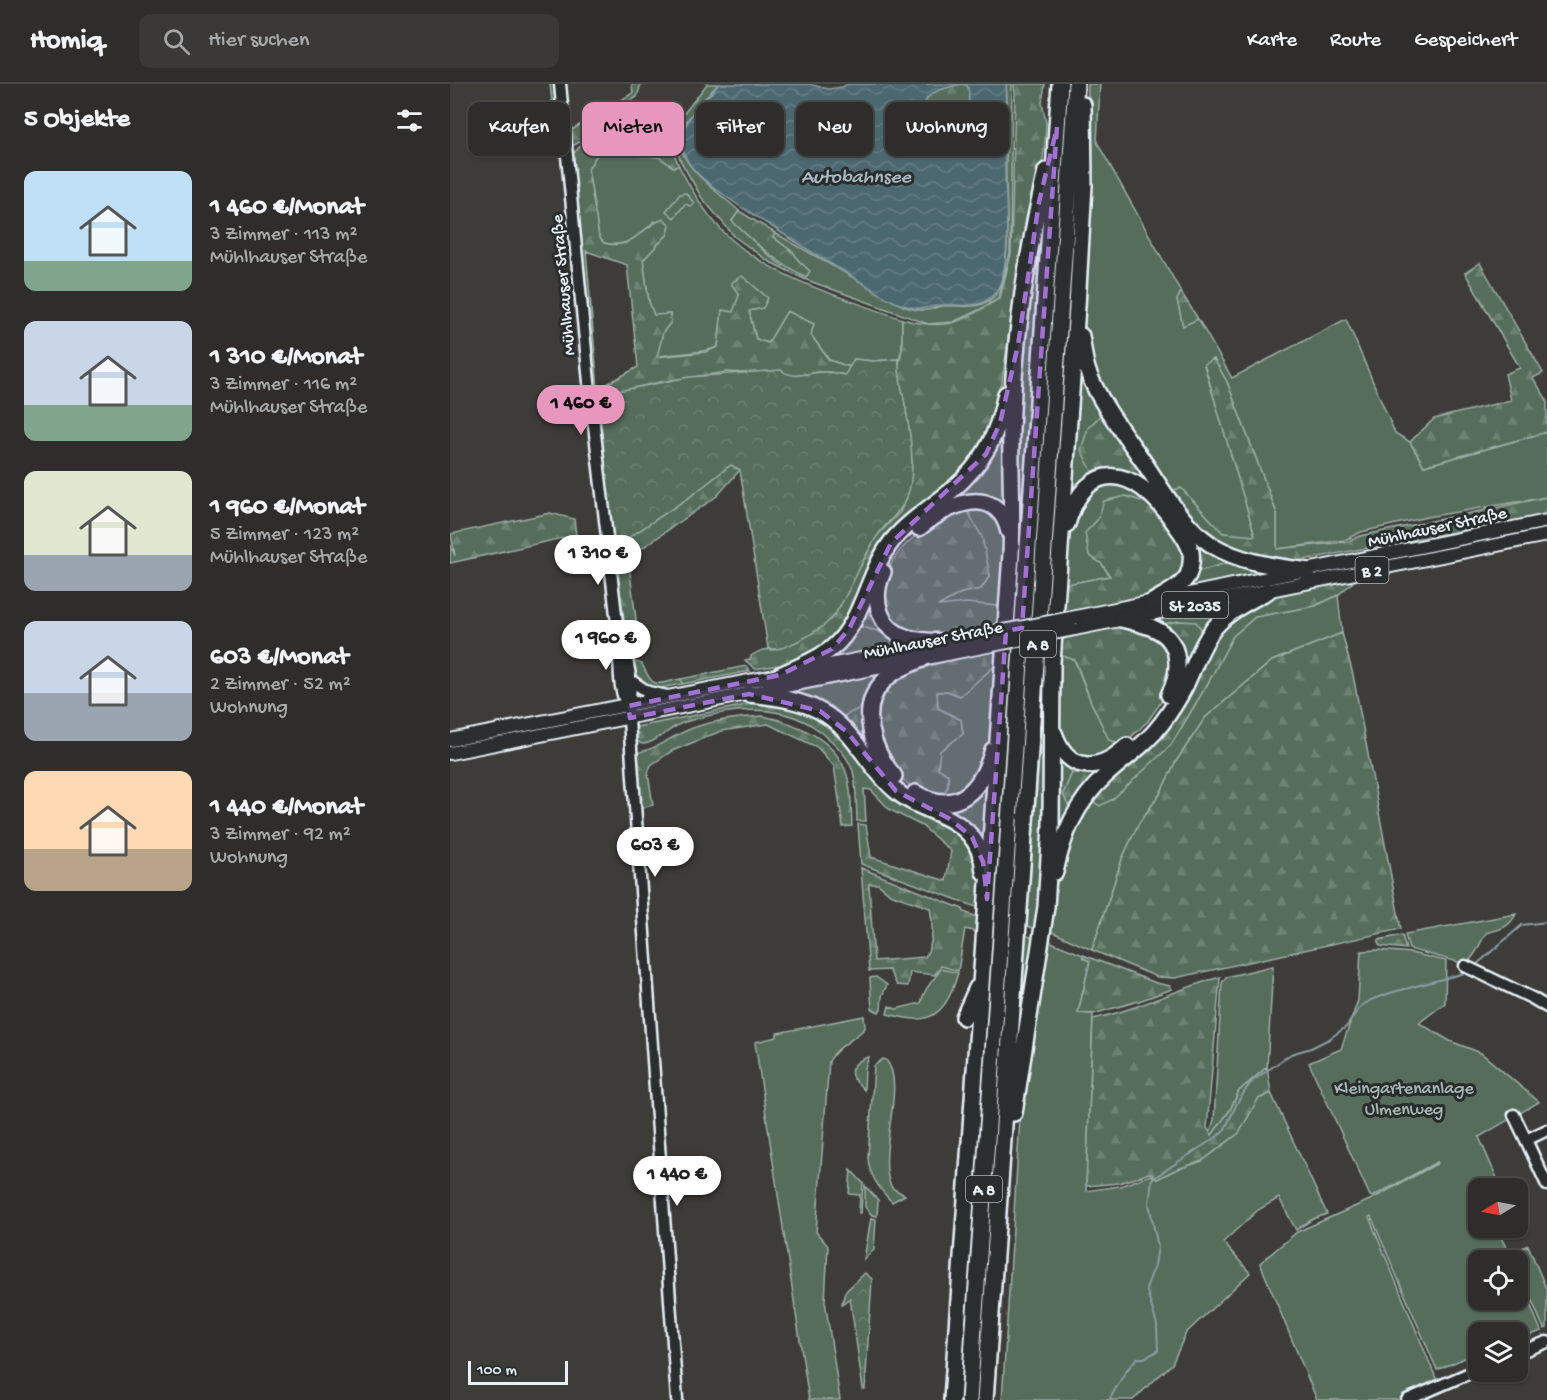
<!DOCTYPE html>
<html lang="de">
<head>
<meta charset="utf-8">
<style>
  :root { --surface:#2e2d2b; --page:#3a3937; --text:#f1f3f6; --muted:#a7a8a9; --line:#494947; --accent:#e797bd }
  body { margin:0; font-family:"Gochi Hand",sans-serif; background:var(--page); color:var(--text); height:100vh; display:flex; flex-direction:column; font-size:22px; white-space:nowrap }
  * { box-sizing:border-box; margin:0 }
  p { font-size:20px; color:var(--muted) }
  .icon { flex:none; width:33px; height:33px; fill:none; stroke:currentColor; stroke-width:2; stroke-linecap:round; stroke-linejoin:round }
  .map { position:relative; flex:1; overflow:hidden }
  .details { display:flex; flex-direction:column; background:var(--surface); width:450px }
  .details>* { flex:none }
  .top-card { position:absolute; left:18px; top:18px; width:570px; height:54px; display:flex; gap:12px }
  .needle { width:39px; rotate:260deg }
  .fabs { position:absolute; left:1018px; top:1094px; display:grid; gap:12px }
  .fabs a { display:grid; place-items:center; width:60px; height:60px; border-radius:12px; background:var(--surface); box-shadow:0 2px 4px #0004,0 0 0 2px var(--line); font-size:30px }
  .scale { position:absolute; left:18px; bottom:15px; width:100px; box-sizing:border-box; padding-left:6px; border:3px solid #e8f1f8; border-top:0; font-size:16px; line-height:21px; white-space:nowrap; color:#e8f1f8; -webkit-text-stroke:4px #2a2d2e; paint-order:stroke }
  .price { position:absolute; translate:-50% -51px; padding:0 14px; border-radius:21px; background:#fff; color:#222; font-size:20px; line-height:39px; filter:drop-shadow(0 2px 3px #0008) }
  .price::after { content:''; position:absolute; left:50%; top:36px; width:18px; height:14px; margin-left:-9px; background:inherit; clip-path:polygon(0 0,100% 0,50% 100%) }
  .price.current { background:var(--accent); color:#111 }
  ul { padding:0; list-style:none }
  li { display:flex; align-items:center; gap:18px; height:150px; padding:0 24px }
  li span { display:grid; place-items:center; flex:none; width:168px; height:120px; border-radius:12px; color:#555 }
  li>.icon { margin-inline-start:auto }
  span .icon { width:72px; height:72px; fill:#fffc; stroke-width:1 }
  li b { font-size:26px }
  h2 { display:flex; justify-content:space-between; align-items:center; height:72px; padding:0 24px; font-size:26px }
  .chip { padding:0 21px; border-radius:12px; background:var(--surface); box-shadow:0 2px 4px #0004,0 0 0 2px var(--line); font-size:21px; line-height:54px }
  .chip.current { background:var(--accent); color:#111 }
  header { display:flex; align-items:center; gap:36px; box-sizing:border-box; height:84px; padding:0 30px; background:var(--surface); border-bottom:2px solid var(--line) }
  header strong { font-size:28px }
  nav { display:flex; gap:33px; margin-inline-start:auto; font-size:21px }
  .search { width:420px; height:54px; background:var(--page); display:flex; align-items:center; gap:15px; box-sizing:border-box; padding:0 21px; border-radius:12px; color:var(--muted); font-size:22px }
  main { display:flex; flex:1; min-height:0 }
  .map>svg:first-child { display:block }
</style>
</head>
<body>
<header>
<strong>Homiq</strong>
<div class="search"><svg class="icon" aria-label="search" viewBox="0 0 24 24"><circle cx="10" cy="10" r="6"/><path d="M15 15l6 6"/></svg>Hier suchen</div>
<nav><a>Karte</a><a>Route</a><a>Gespeichert</a></nav>
</header>
<main>
<section class="details">
<h2>5 Objekte<svg class="icon" aria-label="filters" viewBox="0 0 24 24"><path d="M4 7h16M4 17h16"/><circle cx="9" cy="7" r="2"/><circle cx="15" cy="17" r="2"/></svg></h2>
<ul>
<li><span style="background:linear-gradient(#bfe0f5 75%,#7fa58c 0)"><svg class="icon" aria-label="home" viewBox="0 0 24 24"><path d="M3 11l9-7 9 7M6 9v11h12V9"/></svg></span><div><b>1 460 €/Monat</b><p>3 Zimmer · 113 m²</p><p>Mühlhauser Straße</p></div></li>
<li><span style="background:linear-gradient(#c9d6e8 70%,#7fa58c 0)"><svg class="icon" aria-label="home" viewBox="0 0 24 24"><path d="M3 11l9-7 9 7M6 9v11h12V9"/></svg></span><div><b>1 310 €/Monat</b><p>3 Zimmer · 116 m²</p><p>Mühlhauser Straße</p></div></li>
<li><span style="background:linear-gradient(#dfe7d0 70%,#9aa5b1 0)"><svg class="icon" aria-label="home" viewBox="0 0 24 24"><path d="M3 11l9-7 9 7M6 9v11h12V9"/></svg></span><div><b>1 960 €/Monat</b><p>5 Zimmer · 123 m²</p><p>Mühlhauser Straße</p></div></li>
<li><span style="background:linear-gradient(#c9d6e8 60%,#9aa5b1 0)"><svg class="icon" aria-label="home" viewBox="0 0 24 24"><path d="M3 11l9-7 9 7M6 9v11h12V9"/></svg></span><div><b>603 €/Monat</b><p>2 Zimmer · 52 m²</p><p>Wohnung</p></div></li>
<li><span style="background:linear-gradient(#ffd9b3 65%,#b9a48a 0)"><svg class="icon" aria-label="home" viewBox="0 0 24 24"><path d="M3 11l9-7 9 7M6 9v11h12V9"/></svg></span><div><b>1 440 €/Monat</b><p>3 Zimmer · 92 m²</p><p>Wohnung</p></div></li>
</ul>
</section>
<div class="map">
<svg width="1097" height="1316" viewBox="0 0 1097 1316">
  <defs>
    <pattern id="forest-firs" width="22" height="20" patternUnits="userSpaceOnUse" patternTransform="scale(1.5)"><rect width="22" height="20" fill="#546d5a"/><path d="M5 1l3.5 6h-7zM16 11l3.5 6h-7z" fill="#6d8272"/></pattern>
    <pattern id="park-crowns" width="20" height="18" patternUnits="userSpaceOnUse" patternTransform="scale(1.5)"><rect width="20" height="18" fill="#546d5a"/><path d="M2 6a3 3 0 1 1 6 0M12 15a3 3 0 1 1 6 0" fill="none" stroke="#6d8272"/></pattern>
    <pattern id="water-waves" width="16" height="10" patternUnits="userSpaceOnUse" patternTransform="scale(1.5)"><rect width="16" height="10" fill="#4c6770"/><path d="M0 5q4-4 8 0t8 0" fill="none" stroke="#667d85"/></pattern>
  </defs>
  <rect width="100%" height="100%" fill="#3e3c39"/>
  <filter id="ink" filterUnits="userSpaceOnUse"><feTurbulence type="fractalNoise" baseFrequency=".0167" numOctaves="2"/><feDisplacementMap in="SourceGraphic" scale="12" xChannelSelector="R" yChannelSelector="G"/><feConvolveMatrix kernelMatrix="1 2 1 2 8 2 1 2 1" color-interpolation-filters="sRGB"/></filter>
  <g filter="url(#ink)">
    <!-- green -->
    <path fill="#546d5a" stroke="#9eafa9" stroke-width="1.5" d="M257 0H268C258 12 239 30 233 44 218 78 269 107 289 127L282 137 317 170 333 182 348 176 344 169 323 153 325 149 453 222C460 224 468 227 476 226 482 226 487 222 493 222 511 221 532 227 545 211 564 189 555 112 556 83 557 55 559 28 556 0H562L560 170 549 213 531 225 503 238 478 240 354 195 318 177 285 153 252 114 231 78 227 66 228 37Z
      M638 0H650L647 58 731 208 727 216 733 241 748 235 782 294 896 235 945 349 960 358 974 382 1097 348V413L977 433 911 448 895 456 827 465V430L777 298 764 275 754 281 806 453 773 449 731 404 720 407 671 338 645 289 637 259 634 231 640 144 637 98Z
      M164 58 184 71 209 73 223 83 229 82C243 109 259 136 282 156 329 197 395 214 452 235V265L449 275 423 277 404 275 400 283 379 276 361 251 325 249 318 259 306 255 299 227 290 211 283 228 272 227 268 263C248 271 227 268 206 273L213 248 221 238 220 230 204 232 199 218 193 176 218 150 205 137C190 151 176 165 154 159L149 154 138 85C144 73 150 60 164 58Z
      M593 122 564 539 571 263Z
      M626 258 654 328 645 393 620 420Z
      M555 334 557 424C541 407 528 408 506 413L524 395Z
      M670 397 711 427 654 417 639 471 652 480 660 492 612 501 616 467 623 434 645 400Z
      M514 421 536 423 554 444 556 462 550 542 542 543 486 522 511 509 531 505 540 491Z
      M787 476 829 487 728 506 742 489Z
      M888 511 892 549 822 577 755 634 725 679 710 710 689 739 672 775 642 866 598 846 608 792 634 719 721 661 758 599 783 552 805 533 865 522Z
      M793 513 755 550 729 537 709 541 698 536Z
      M405 541 435 549 458 559 370 578Z
      M597 557 600 707 589 846 577 842Z
      M610 571 624 575 641 618 659 655 674 660C662 668 649 674 634 673 598 669 610 595 610 571Z
      M186 578 192 580C204 606 204 600 231 595L232 600 204 605 187 596 181 579Z
      M548 579 541 656 536 675 519 705 491 714 498 702V691L488 684 489 667 513 650 511 636 488 624 487 608 497 607 510 612Z
      M446 584 431 684 330 608Z
      M607 667 622 689 613 710 619 723 605 766Z
      M539 690 537 769 519 738 501 727C523 718 527 709 539 690Z
      M1066 830C1059 844 1051 845 1036 849 1029 860 1027 871 1016 880L959 865 955 850Z
      M541 835 546 838 516 1259 518 1174Z
      M572 849 586 856 566 956Z
      M596 856 633 871V874L640 877 628 929 643 930 636 1107 670 1102 701 1091 707 1095 725 1086 752 1077 789 1049 808 1015 821 1009 877 1130 863 1135 846 1146 829 1114 808 1126 773 1158 800 1189 736 1249 722 1280 683 1316H552L570 1035Z
      M928 866 961 869 996 877 995 919 969 939 1000 957 1031 969 1089 1018 1029 1053 1049 1099 1038 1104H1029V1143H1046L1062 1176H1029V1215H1068V1190L1091 1247 1068 1256V1248H1029V1268L987 1286 921 1132 919 1133 988 1299 952 1316H867L810 1179 847 1148 922 1115 988 1079 987 1078 922 1113 920 1112 859 979 891 965 908 916 911 867Z
      M823 882 817 983 789 1007 780 1026 762 1052 760 1048 764 1036 772 899 776 893Z
      M491 885 508 889C502 910 492 936 466 935 457 935 447 932 437 930L439 922 446 925 471 919C474 904 483 897 491 885Z
      M426 893 437 901 432 912 431 925 429 928 422 925 420 896V894Z
      M414 932 415 944C403 957 388 961 379 977L366 1148 378 1162 375 1217 390 1316H359L305 958 327 953V949Z
      M419 973 415 984 414 1006C411 1002 406 998 403 994 397 983 410 975 419 973Z
      M433 975 436 976C458 1000 424 1073 442 1104L455 1111 442 1118C430 1106 419 1091 418 1074L424 982Z
      M401 1086 413 1099 411 1129H409L410 1111 399 1110Z
      M415 1102 428 1116 427 1132 422 1131 415 1123Z
      M421 1134 426 1135 424 1166 414 1175Z
      M1078 1161 1097 1207V1244L1094 1245 1068 1184V1176H1064L1061 1169Z"/>
    <!-- forest -->
    <path fill="url(#forest-firs)" stroke="#9eafa9" stroke-width="1.5" fill-rule="evenodd" d="M100 0H107L115 68 108 70Z
      M182 0H191L187 13C177 19 166 24 157 31 145 40 135 60 120 62L118 48 183 9Z
      M510 0 517 1 520 8 511 68 506 70C491 64 468 33 476 16 481 6 500 3 510 0Z
      M564 0H595L592 19 596 39 595 59 587 116 564 216 548 325 539 350 515 385 462 432 396 542 379 561 347 578 305 585 295 576 301 575V572C309 567 315 564 324 566L392 517 426 453 450 428 457 413 462 378 458 339 448 285 452 265V235C499 248 510 238 550 214L561 170 565 10Z
      M180 21C212 25 218 57 229 82L223 83 209 73 184 71 165 58 159 59 151 64 138 85 149 153 154 159C184 167 190 142 214 135L220 141 218 150 193 176 199 218 204 231 220 230 221 238 213 248 207 273 256 268 268 263 272 226 283 228 289 211 281 199 292 192 318 214 313 224 299 227 306 255 318 259 337 227 364 240 361 251 379 276 400 283 396 291 379 288H366L350 292 277 288 210 298 143 313 120 73 158 33ZM136 167 177 181 188 283 148 305Z
      M236 109 244 119 240 122 235 120 224 134 216 127 230 110Z
      M1030 179 1093 289 1083 294 1097 316V348L974 382 960 358 984 335 1061 316 1055 290 1070 284 1015 189Z
      M731 208 748 235 733 242 727 216Z
      M764 275 777 298 827 430V465L896 458 910 452 1097 413V431L842 478 789 468 774 461 749 445 720 407 731 404 773 449 805 452 754 280Z
      M654 328 717 419 701 404 645 393 631 366 638 344Z
      M281 380 290 386 267 412 178 474 191 573H180L163 464 241 412Z
      M676 412 697 419 715 434 736 466 737 485 710 510 613 529 612 501 660 492 652 480 639 471 635 449 648 435 654 417Z
      M514 421 532 453 540 491 531 505 511 509 488 522 517 519 547 522 548 536 542 543 495 551 455 548 434 529C434 520 433 510 434 501 440 461 482 439 514 421Z
      M100 429 124 435 126 451 0 479V460L5 472 1 450Z
      M733 442 787 476 742 489Z
      M893 497 903 498 888 511 865 522 805 533 783 552 758 599 721 661 663 715 650 722 638 715 696 662 770 542 818 511Z
      M420 507 435 549 405 541Z
      M729 537 746 538 755 550 731 596 709 541Z
      M676 543 690 544 716 558 723 573 720 605 698 637 674 660 659 656 641 618 625 576 610 571V556L654 545Z
      M892 549 903 591 951 845 725 894 707 893 642 866 672 775 689 739 710 710 725 679 755 634 822 577Z
      M549 566 548 579 510 612 497 607 487 608 488 624 511 636 513 650 490 667 488 684 498 691V702L491 714 467 707 458 700 449 692 434 672 425 630 434 601 462 587 515 572Z
      M296 582 300 587 232 600 231 595Z
      M315 617 330 618 375 634 412 671 525 763 532 788 529 824 411 780 408 740 416 741 421 773 496 797 501 767 472 742 440 726 421 706 414 705 416 737H407C406 721 407 702 403 687 398 673 389 663 378 654 339 617 283 623 235 638 221 642 207 659 194 660 189 660 187 657 184 652L187 643Z
      M414 622 412 643 418 665 390 634Z
      M313 632C346 639 386 655 397 691 402 707 401 725 402 742L393 743 384 682 367 663 318 640 271 647 222 667 201 681 198 690 203 721 188 725 186 669C207 665 219 654 238 646 258 637 291 633 313 632Z
      M622 689H646L631 705 619 723 613 710Z
      M411 784 513 825 514 828 530 834 528 848 515 845 508 887 491 882 485 891 460 888 458 902 447 901 439 886 419 887ZM419 800H428L440 810 480 824C483 840 484 860 475 873L424 877Z
      M952 851 956 865 930 862 928 859 929 856Z
      M633 871 706 899 720 902 722 905 689 917 643 930 628 929 640 877 633 874Z
      M770 893 757 1044 762 1051 780 1026 789 1007 817 983 821 1009 808 1015 789 1049 752 1077 725 1086 707 1095 700 1089 669 1099 636 1102 643 935C687 926 727 905 770 893Z"/>
    <!-- park -->
    <path fill="url(#park-crowns)" stroke="#9eafa9" stroke-width="1.5" d="M289 127 325 149 323 153 344 169 348 176 360 187 356 193C326 178 306 160 282 137Z
      M404 275 423 277 449 275C448 289 451 302 454 315 459 342 464 370 461 397 457 427 441 431 426 454 410 478 399 512 382 534 372 545 357 553 344 559 335 563 327 567 318 564L290 386 281 381 241 412 163 464 148 311 239 293 331 286C344 297 360 287 375 288 382 288 389 290 395 291Z
      M415 1189 422 1195 415 1305H413L400 1214 392 1220 395 1208Z"/>
    <!-- water -->
    <path fill="url(#water-waves)" stroke="#8a9ea6" stroke-width="1.5" d="M269 0H359L378 5 392 3 398 0H510C500 3 481 6 476 16 468 33 491 64 506 70L511 68C514 51 523 15 517 1L514 0H556C558 29 554 57 555 86 555 115 564 191 543 211 528 227 511 219 492 221 476 223 474 227 456 222 437 217 418 202 401 192 372 175 344 157 316 139 302 130 287 121 274 111 260 101 239 86 234 69 225 40 252 20 269 0Z"/>
    <g fill="none" stroke-linecap="round" stroke-linejoin="round">
      <!-- stream -->
      <path stroke="#8a9ea6" stroke-width="2" d="M1026 881 1072 841 1097 838
        M659 1316 676 1287 687 1274H694L708 1267 707 1241 696 1204 705 1181 708 1163 699 1120 702 1095 768 1052 775 1045 787 1019 801 998 841 970 861 964 879 955 896 943 910 923 921 916 940 909 1015 889"/>
      <!-- minor casing -->
      <g stroke="#e8f1f8" stroke-width="15">
        <path id="minor" d="M110 0 139 298 168 548
          M167 541C174 566 186 596 178 622L227 1316
          M169 567C170 585 168 607 178 622
          M180 596 198 608 217 612
          M1015 882 1082 914 1097 923
          M1064 1031 1076 1056
          M1097 1046 1076 1056 1097 1101
          M1068 1269 1097 1258
          M957 1316 1029 1285"/>
      </g>
      <!-- major casing -->
      <g stroke="#e8f1f8" stroke-width="16">
        <path id="major" d="M626 533 1097 437
          M624 545 1097 451
          M0 656 537 550
          M0 669 537 562"/>
      </g>
      <!-- highway casing -->
      <g stroke="#e8f1f8" stroke-width="20">
        <path id="highway" d="M631 252C633 263 634 277 638 288 651 321 673 348 693 377 713 406 731 441 762 461 792 479 824 482 858 487
          M617 440C637 372 685 384 720 433 727 443 738 455 741 468 742 476 741 484 738 491 731 504 713 511 701 519
          M469 444C496 421 547 397 559 448
          M433 488C421 514 428 545 458 554 471 558 484 557 496 558
          M672 535C683 538 695 540 705 545 732 557 731 589 719 611
          M330 591C348 583 367 576 382 564 413 539 417 489 442 457 459 437 481 423 501 407 535 378 547 352 556 310
          M299 610C323 613 348 615 370 627 404 645 417 682 445 706 467 726 499 728 519 750 529 761 533 774 534 788
          M604 649C618 689 648 689 677 662
          M444 692C423 668 408 625 432 599 442 587 458 581 472 575
          M465 709C508 733 531 706 543 666
          M605 788C613 750 626 719 655 692 674 674 696 661 712 639 720 628 728 616 734 604 744 584 751 560 765 543 779 527 799 517 818 507
          M514 933 527 904
          M564 1029 596 823 601 742 602 578 627 222 634 101 633 21
          M502 1316 561 470C563 428 560 387 561 346 564 259 576 171 596 87
          M519 1316 610 0
          M535 1316 626 0"/>
      </g>
      <!-- minor -->
      <use href="#minor" stroke="#2a2d2e" stroke-width="10"/>
      <!-- major -->
      <use href="#major" stroke="#2a2d2e" stroke-width="12"/>
      <!-- highway -->
      <use href="#highway" stroke="#2a2d2e" stroke-width="15"/>
      <!-- major-bridge casing -->
      <g stroke="#e8f1f8" stroke-width="16" stroke-linecap="butt">
        <path id="major-bridge" d="M537 550 626 533
          M537 562 624 545"/>
      </g>
      <!-- major-bridge -->
      <use href="#major-bridge" stroke="#2a2d2e" stroke-width="12"/>
    </g>
  </g>
  <!-- marked area -->
  <path fill="#a171d3" fill-opacity="0.2" stroke="#a171d3" stroke-width="4.5" stroke-dasharray="12 8" stroke-linejoin="round" d="M607 43 572 544 556 547 537 815 533 778 522 753 500 735 446 707 396 647 370 627 299 610 180 634 178 622 330 591 382 565 399 545 441 459 536 370 550 339 568 261 589 118Z"/>
  <g text-anchor="middle" stroke-width="6" stroke-linejoin="round" paint-order="stroke">
    <!-- shield labels -->
    <g fill="#2a2d2e" stroke="#afb6bb" stroke-width="1.5">
      <rect x="905.5" y="473" width="33" height="26" rx="4.5"/>
      <rect x="712" y="508" width="66" height="26" rx="4.5"/>
      <rect x="570" y="547" width="36" height="26" rx="4.5"/>
      <rect x="516" y="1092" width="36" height="26" rx="4.5"/>
    </g>
    <g font-size="16" font-weight="bold" fill="#e8f1f8">
      <text x="922" y="492">B 2</text>
      <text x="745" y="527">St 2035</text>
      <text x="588" y="566">A 8</text>
      <text x="534" y="1111">A 8</text>
    </g>
    <!-- street labels -->
    <g font-size="18" fill="#e8f1f8" stroke="#2a2d2e">
      <text transform="translate(112 201) rotate(-95)" y="6">Mühlhauser Straße</text>
      <text transform="translate(987 442) rotate(-12)" y="6">Mühlhauser Straße</text>
      <text transform="translate(483 555) rotate(-11)" y="6">Mühlhauser Straße</text>
    </g>
    <!-- park labels -->
    <g font-size="18" fill="#a5b6b1" stroke="#2a2d2e">
      <text x="954" y="1009">Kleingartenanlage<tspan x="954" dy="21">Ulmenweg</tspan></text>
    </g>
    <!-- water labels -->
    <g font-size="20" font-style="italic" fill="#aabac2" stroke="#2a2d2e">
      <text x="406" y="98">Autobahnsee</text>
    </g>
  </g>
</svg>
<div class="fabs">
<a><svg class="needle" viewBox="-14 -14 28 28"><path d="M0-13l5 13h-10z" fill="#e53935"/><path d="M0 13l5-13h-10z" fill="#a7a8a9"/></svg></a>
<a><svg class="icon" aria-label="locate" viewBox="0 0 24 24"><circle cx="12" cy="12" r="6"/><path d="M12 2v4M12 18v4M2 12h4M18 12h4"/></svg></a>
<a><svg class="icon" aria-label="layers" viewBox="0 0 24 24"><path d="M12 4l9 5-9 5-9-5zM3 14l9 5 9-5"/></svg></a>
</div>
<div class="scale">100 m</div>
<b class="price current" style="left:131px;top:352px">1 460 €</b>
<b class="price" style="left:148px;top:502px">1 310 €</b>
<b class="price" style="left:156px;top:587px">1 960 €</b>
<b class="price" style="left:205px;top:794px">603 €</b>
<b class="price" style="left:227px;top:1123px">1 440 €</b>
<div class="top-card">
<a class="chip">Kaufen</a>
<a class="chip current">Mieten</a>
<a class="chip">Filter</a>
<a class="chip">Neu</a>
<a class="chip">Wohnung</a>
</div>
</div>
</main>
</body>
</html>
